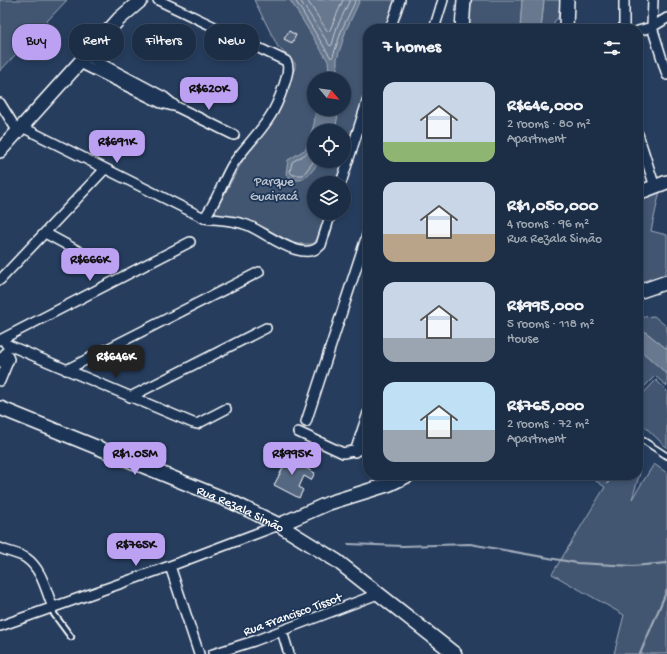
<!DOCTYPE html>
<html lang="en">
<head>
<meta charset="utf-8">
<style>
  :root { --surface:#1c2e46; --page:#25364d; --text:#f1f3f6; --muted:#a0a8b3; --line:#3a4a5f; --accent:#bca0f2 }
  body { margin:0; font-family:"Gochi Hand",sans-serif; background:var(--page); color:var(--text); height:100vh; display:flex; flex-direction:column; font-size:15px; white-space:nowrap }
  * { box-sizing:border-box; margin:0 }
  p { font-size:13px; color:var(--muted) }
  .icon { flex:none; width:22px; height:22px; fill:none; stroke:currentColor; stroke-width:2; stroke-linecap:round; stroke-linejoin:round }
  .map { position:relative; flex:1; overflow:hidden }
  .drawer { position:absolute; left:363px; top:24px; width:280px; height:456px; display:flex; flex-direction:column; background:var(--surface); border-radius:16px; box-shadow:0 2px 6px #0003,0 0 0 1px var(--line) }
  .drawer>* { flex:none }
  .banner { position:absolute; left:12px; top:24px; width:291px; height:36px; display:flex; gap:8px }
  .needle { width:26px; rotate:119deg }
  .tools { position:absolute; left:307px; top:72px; display:grid; gap:8px }
  .tools a { display:grid; place-items:center; width:44px; height:44px; border-radius:50%; background:var(--surface); box-shadow:0 2px 6px #0003,0 0 0 1px var(--line); font-size:20px }
  .price { position:absolute; translate:-50% -34px; padding:0 9px; border-radius:8px; background:var(--accent); color:#111; font-size:13px; line-height:26px; filter:drop-shadow(0 1px 2px #0008) }
  .price::after { content:''; position:absolute; left:50%; top:24px; width:12px; height:9px; margin-left:-6px; background:inherit; clip-path:polygon(0 0,100% 0,50% 100%) }
  .price.selected { background:#222; color:#fff }
  ul { padding:0; list-style:none }
  li { display:flex; align-items:center; gap:12px; height:100px; padding:0 20px }
  li span { display:grid; place-items:center; flex:none; width:112px; height:80px; border-radius:12px; color:#555 }
  li>.icon { margin-inline-start:auto }
  span .icon { width:48px; height:48px; fill:#fffc; stroke-width:1 }
  li b { font-size:17px }
  h2 { display:flex; justify-content:space-between; align-items:center; height:48px; padding:0 20px; font-size:17px }
  .chip { padding:0 14px; border-radius:16px; background:var(--surface); box-shadow:0 2px 6px #0003,0 0 0 1px var(--line); font-size:14px; line-height:36px }
  .chip.selected { background:var(--accent); color:#111 }
  .map>svg:first-child { display:block }
</style>
</head>
<body>
<div class="map">
<svg width="667" height="654" viewBox="0 0 667 654">
  <rect width="100%" height="100%" fill="#263d5e"/>
  <filter id="ink" filterUnits="userSpaceOnUse"><feTurbulence type="fractalNoise" baseFrequency=".025" numOctaves="2"/><feDisplacementMap in="SourceGraphic" scale="8" xChannelSelector="R" yChannelSelector="G"/><feConvolveMatrix kernelMatrix="1 2 1 2 8 2 1 2 1" color-interpolation-filters="sRGB"/></filter>
  <g filter="url(#ink)">
    <!-- green -->
    <path fill="#425672" stroke="#a0aab8" fill-rule="evenodd" d="M0 0H67L0 71Z
      M254 0H395L385 29H368V83L344 156V131H314V161H343L335 183H314V213H326L317 239 313 244H295L256 224 213 215 243 160 275 115 281 103 295 68V63L278 47ZM314 79H344V109H314Z
      M471 0H522L520 29H469Z
      M544 0H561L558 18 554 22V29H541Z
      M660 191 651 231 667 235V267L665 274 638 283V199Z
      M654 316 667 327V349L638 326 643 317Z
      M638 348 667 374V386L655 376 638 393Z
      M656 380 667 391V448L638 420V399Z
      M654 464 667 473V654H614L624 615 552 574 605 487 587 475H612L607 484 616 475H638V466L640 473 632 499Z"/>
    <!-- water -->
    <path fill="#67788e" stroke="#a4aebb" d="M290 0H360L346 30 337 59V79H330L328 61Z
      M522 0H544L541 29H520Z
      M316 109H339L335 131H314V161H320C310 173 302 189 286 174L288 160 306 149 314 124Z
      M638 326 667 349V374L638 348Z"/>
    <g fill="none" stroke-linecap="round" stroke-linejoin="round">
      <!-- shore -->
      <path stroke="#c2c9d2" stroke-width="1" d="M295 0 331 58 333 56 342 29 356 0
        M300 0 330 46 332 45 337 27 350 0
        M307 0 328 32 330 30 343 0
        M314 136 309 152 292 162 290 172 293 175H303L314 161"/>
      <!-- stream -->
      <path stroke="#a4aebb" stroke-width="2" d="M348 544 403 546 470 544 577 563 633 566 667 563
        M640 654 667 590"/>
    </g>
    <!-- building -->
    <path fill="#556781" stroke="#fff" d="M289 31 296 35 292 43 284 39Z
      M277 453 315 473 311 480 304 476 299 487 303 490 299 498 274 485 284 466 274 461Z"/>
    <g fill="none" stroke-linecap="round" stroke-linejoin="round">
      <!-- lane casing -->
      <g stroke="#fff" stroke-width="8">
        <path id="lane" d="M638 437 667 456
          M53 608 54 614 71 637"/>
      </g>
      <!-- street casing -->
      <g stroke="#fff" stroke-width="12">
        <path id="street" d="M158 0 286 61C290 67 287 75 285 82 281 94 277 107 269 118 258 135 244 148 233 164 222 182 217 202 204 218
          M624 0V29
          M653 0 652 27 667 75
          M390 29 400 0
          M434 29 443 0
          M638 31 652 27 667 18
          M87 56 164 97 175 106 234 135
          M80 63 161 103 173 106
          M0 103 18 132
          M22 127 204 218C219 220 234 220 247 225 266 232 303 265 321 245L331 213
          M638 134 655 187
          M341 183 368 99
          M45 233 91 258
          M0 280 105 169
          M0 340 190 242
          M6 344 193 423 197 424 226 409
          M0 362 4 355
          M66 370 259 272
          M0 381 9 359 6 352
          M130 397 266 328
          M306 422 368 232
          M298 432 343 453 368 448
          M355 452 368 413
          M0 548C8 552 18 553 26 558 42 569 46 591 53 608
          M170 566 199 654
          M0 626 170 566 279 525
          M282 631 289 654
          M213 654 254 641 378 594"/>
      </g>
      <!-- secondary casing -->
      <g stroke="#fff" stroke-width="16">
        <g id="secondary">
          <path d="M462 29 464 0"/>
          <path d="M566 29 567 0"/>
          <path d="M0 151 119 19 141 0"/>
          <path d="M638 193 667 182"/>
          <path d="M638 292 667 282"/>
          <path id="s1" d="M0 408 232 502 279 525 337 561 455 654"/>
          <path d="M279 525 329 503 390 484 409 475"/>
        </g>
      </g>
      <!-- lane -->
      <use href="#lane" stroke="#1d3557" stroke-width="4.5"/>
      <!-- street -->
      <use href="#street" stroke="#1d3557" stroke-width="9"/>
      <!-- secondary -->
      <use href="#secondary" stroke="#1d3557" stroke-width="13"/>
    </g>
  </g>
  <g text-anchor="middle" stroke-width="3.5" stroke-linejoin="round" paint-order="stroke">
    <!-- park labels -->
    <g font-size="13" fill="#bdc4ce" stroke="#1d3557">
      <text x="274" y="185">Parque<tspan x="274" dy="15">Guairacá</tspan></text>
    </g>
    <!-- street labels -->
    <g font-size="13" fill="#fff" stroke="#1d3557">
      <text dy="5" stroke="none"><textPath href="#s1" startOffset="261">Rua Rezala Simão</textPath></text>
      <text transform="translate(292 613) rotate(-20)" y="5">Rua Francisco Tissot</text>
    </g>
  </g>
</svg>
<div class="tools">
<a><svg class="needle" viewBox="-14 -14 28 28"><path d="M0-13l5 13h-10z" fill="#e53935"/><path d="M0 13l5-13h-10z" fill="#a0a8b3"/></svg></a>
<a><svg class="icon" aria-label="locate" viewBox="0 0 24 24"><circle cx="12" cy="12" r="6"/><path d="M12 2v4M12 18v4M2 12h4M18 12h4"/></svg></a>
<a><svg class="icon" aria-label="layers" viewBox="0 0 24 24"><path d="M12 4l9 5-9 5-9-5zM3 14l9 5 9-5"/></svg></a>
</div>
<b class="price" style="left:209px;top:111px">R$620K</b>
<b class="price" style="left:117px;top:164px">R$691K</b>
<b class="price" style="left:90px;top:282px">R$666K</b>
<b class="price selected" style="left:116px;top:379px">R$646K</b>
<b class="price" style="left:135px;top:476px">R$1.05M</b>
<b class="price" style="left:292px;top:476px">R$995K</b>
<b class="price" style="left:136px;top:567px">R$765K</b>
<div class="banner">
<a class="chip selected">Buy</a>
<a class="chip">Rent</a>
<a class="chip">Filters</a>
<a class="chip">New</a>
</div>
<section class="drawer">
<h2>7 homes<svg class="icon" aria-label="filters" viewBox="0 0 24 24"><path d="M4 7h16M4 17h16"/><circle cx="9" cy="7" r="2"/><circle cx="15" cy="17" r="2"/></svg></h2>
<ul>
<li><span style="background:linear-gradient(#c9d6e8 75%,#8fb573 0)"><svg class="icon" aria-label="home" viewBox="0 0 24 24"><path d="M3 11l9-7 9 7M6 9v11h12V9"/></svg></span><div><b>R$646,000</b><p>2 rooms · 80 m²</p><p>Apartment</p></div></li>
<li><span style="background:linear-gradient(#c9d6e8 65%,#b9a48a 0)"><svg class="icon" aria-label="home" viewBox="0 0 24 24"><path d="M3 11l9-7 9 7M6 9v11h12V9"/></svg></span><div><b>R$1,050,000</b><p>4 rooms · 96 m²</p><p>Rua Rezala Simão</p></div></li>
<li><span style="background:linear-gradient(#c9d6e8 70%,#9aa5b1 0)"><svg class="icon" aria-label="home" viewBox="0 0 24 24"><path d="M3 11l9-7 9 7M6 9v11h12V9"/></svg></span><div><b>R$995,000</b><p>5 rooms · 118 m²</p><p>House</p></div></li>
<li><span style="background:linear-gradient(#bfe0f5 60%,#9aa5b1 0)"><svg class="icon" aria-label="home" viewBox="0 0 24 24"><path d="M3 11l9-7 9 7M6 9v11h12V9"/></svg></span><div><b>R$765,000</b><p>2 rooms · 72 m²</p><p>Apartment</p></div></li>
</ul>
</section>
</div>
</body>
</html>
